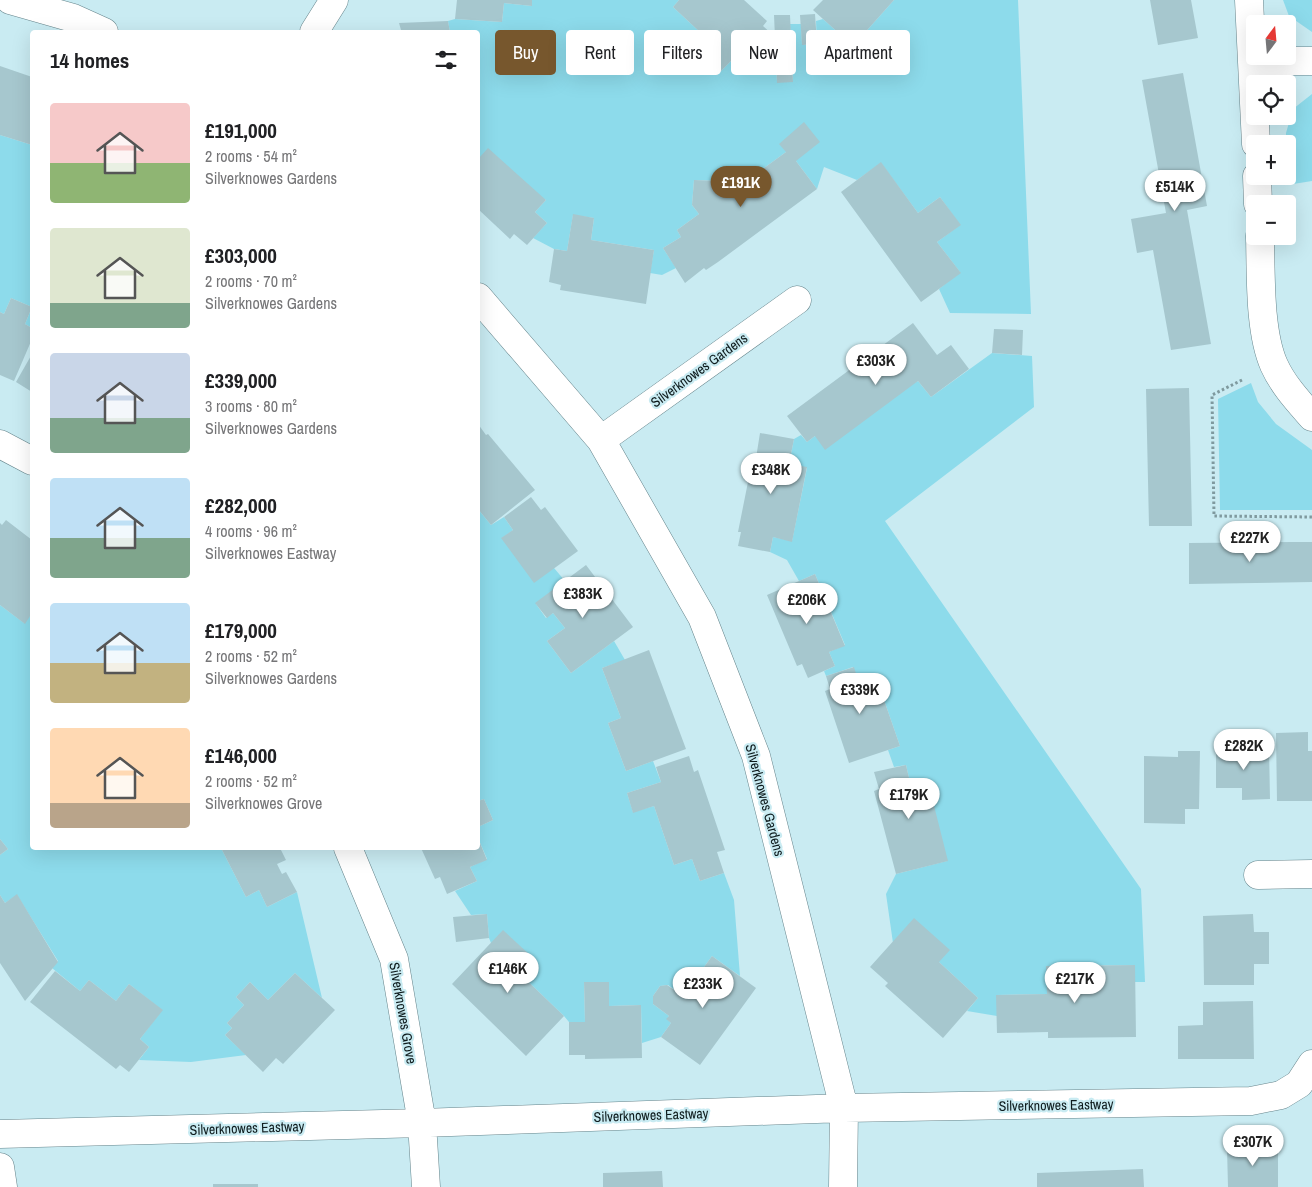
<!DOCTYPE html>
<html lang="en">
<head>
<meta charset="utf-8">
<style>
  :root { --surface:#fff; --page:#f6f6f6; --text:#202124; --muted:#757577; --accent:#77572d }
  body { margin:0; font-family:"Archivo Narrow",sans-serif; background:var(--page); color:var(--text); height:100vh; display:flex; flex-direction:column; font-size:19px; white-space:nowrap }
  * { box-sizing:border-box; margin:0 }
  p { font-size:16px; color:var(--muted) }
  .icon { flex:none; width:28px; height:28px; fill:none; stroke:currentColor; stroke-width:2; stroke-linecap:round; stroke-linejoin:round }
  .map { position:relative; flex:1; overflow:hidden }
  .drawer { position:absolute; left:30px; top:30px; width:450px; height:820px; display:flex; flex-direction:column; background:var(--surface); border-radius:5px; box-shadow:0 5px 20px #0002 }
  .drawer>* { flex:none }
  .guide { position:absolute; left:495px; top:30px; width:475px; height:45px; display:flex; gap:10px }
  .needle { width:32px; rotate:16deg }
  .tools { position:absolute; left:1246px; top:15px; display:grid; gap:10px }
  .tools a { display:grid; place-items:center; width:50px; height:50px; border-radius:5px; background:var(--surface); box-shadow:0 5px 20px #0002; font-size:25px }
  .price { position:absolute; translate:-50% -42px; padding:0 11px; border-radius:18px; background:#fff; color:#222; font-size:16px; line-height:32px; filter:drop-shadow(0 1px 2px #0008) }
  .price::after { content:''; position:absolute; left:50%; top:30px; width:15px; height:11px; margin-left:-8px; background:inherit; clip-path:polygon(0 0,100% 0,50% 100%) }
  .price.current { background:var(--accent); color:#fff }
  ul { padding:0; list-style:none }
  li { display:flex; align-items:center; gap:15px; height:125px; padding:0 20px }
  li span { display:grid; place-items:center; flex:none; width:140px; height:100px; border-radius:5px; color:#555 }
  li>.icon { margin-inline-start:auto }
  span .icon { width:60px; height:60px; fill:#fffc; stroke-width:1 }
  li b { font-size:21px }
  h2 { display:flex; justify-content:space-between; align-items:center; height:60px; padding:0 20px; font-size:21px }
  .chip { padding:0 18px; border-radius:5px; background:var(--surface); box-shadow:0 5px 20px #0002; font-size:18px; line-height:45px }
  .chip.current { background:var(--accent); color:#fff }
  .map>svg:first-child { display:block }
</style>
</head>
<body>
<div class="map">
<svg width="1312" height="1187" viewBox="0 0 1312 1187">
  <rect width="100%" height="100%" fill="#c9ebf2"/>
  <!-- green -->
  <path fill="#8ddbeb" d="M532 0H679L673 7 702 34 689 48 717 75 731 61 741 70 769 41 775 44 777 82H793L790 24H801L802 45 817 44 816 21 823 19 853 46 894 0H1018L1031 314 950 313 939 289 960 272 937 242 960 225 940 197 918 213 881 163 857 180 824 167 817 189 796 161 786 152 726 196 723 192 722 181 694 180 692 205 699 214 677 230 681 237 663 248 676 268 662 275 650 273 654 250 591 240 594 218 573 215 567 251 554 249 533 238 547 223 535 212 546 200 478 157V32H450L448 21 455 19 502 22 504 3 532 6Z
    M1283 0H1312V32L1289 16Z
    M1312 94V181L1287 185 1288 144H1286V133L1293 109Z
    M0 135 32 145V328L25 324 32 307 11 298 4 314 0 312Z
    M992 353 1032 356 1034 407 885 521 1141 889 1145 982H1135V965L1047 966V994L997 995V1016L967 1011 978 998 939 962 893 943 886 894 896 874 947 861 910 782 906 765 894 767 888 750 900 746 875 674 858 680 853 667 826 676 824 671 835 666 829 652 845 645 815 574 799 581 787 560 770 552 773 537 792 541 807 468 789 464 794 439 801 435 807 442 815 436 918 381 931 397Z
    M1251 383 1258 402 1276 424 1312 450V510H1220L1218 399Z
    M478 509 491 525 504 517 513 530 502 538 554 568 565 581 536 604 546 618 553 613 565 628 547 641 571 673 614 641 625 660 602 668 621 718 608 723 626 771 653 761 661 782 627 793 633 812 654 806 674 865 692 859 700 881 724 873 734 900 740 976 712 956 683 996 668 985 660 986 653 996V1004L669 1016 667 1019 671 1023 661 1037 642 1043 641 1005 609 1006 608 982 584 983 585 1022H569L564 1016 516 970 530 955 491 943 489 938 487 914 471 915 455 891 477 881 470 867 487 859 478 838V827L493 820 484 799 478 801Z
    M0 605 24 623 32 613V848H221L246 897 259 890 267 907 297 892 322 998 295 973 268 1000 250 982 236 997 244 1005 227 1023 232 1028 225 1035 246 1055 191 1062 139 1060 149 1047 140 1039 162 1010 129 984 116 1001 89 980 80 991 52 968 58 961 17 895 5 903 0 895V855L8 849 0 839Z"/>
  <!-- building -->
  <path fill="#a6c7ce" d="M457 0H532V6L504 3 502 22 455 19Z
    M679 0H744L767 21 763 26 774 36 741 71 731 61 717 75 688 48 702 34 673 7Z
    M823 0H894L853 46 813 10Z
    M1150 0H1191L1198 38 1158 45Z
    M815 14 817 44 802 45 800 15Z
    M774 15H790L793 82 777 83Z
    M448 21 450 32H397L396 31 401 30 399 23Z
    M0 66 32 77V145L0 135Z
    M1183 73 1207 206 1187 210 1211 344 1171 350 1153 250 1137 253 1131 219 1166 213 1142 80Z
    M804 122 820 142 796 161 817 189 718 262 706 270 704 268 685 283 663 248 681 237 677 230 699 214 692 205 694 180 722 181 723 192 726 196 786 152 779 144Z
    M488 148 546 200 535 212 547 223 527 245 514 234 510 239 478 209V157L479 158Z
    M881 162 918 213 940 197 961 225 937 242 961 273 921 302 841 192Z
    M573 214 594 218 591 240 654 250 646 304 560 290 561 285 549 282 554 249 567 251Z
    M11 298 32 307 25 324 32 328V339L14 381 0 375V312L4 314Z
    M913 323 937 355 951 345 969 369 931 397 918 381 825 450 815 436 807 442 787 416Z
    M994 329 1023 330 1022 355 992 353Z
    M32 354V392L16 382Z
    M1189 388 1192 526H1149L1146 389Z
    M478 424 486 435 488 434 535 490 491 525 478 509Z
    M760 433 794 439 789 464 807 467 792 542 773 537 770 552 738 546 741 532H738L753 457 756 458Z
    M531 497 541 510 545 507 578 551 534 583 501 538 513 530 504 517Z
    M6 520 32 540V613L25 624 0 605V523L2 525Z
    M1291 542H1312V582L1189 584V543Z
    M586 565 633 627 571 673 547 641 565 628 553 613 547 618 535 603Z
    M815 574 845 646 829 652 835 666 808 678 802 664 797 666 767 595Z
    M649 650 686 749 626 771 608 723 621 718 602 668Z
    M854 667 858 680 875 674 900 746 849 763 825 691 830 689 826 676Z
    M1308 732V751H1312V801H1277L1276 733Z
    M1269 747 1270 799 1242 800V788H1216V748Z
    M1178 751H1200L1199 809H1185V824L1144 823V756L1178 757Z
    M689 756 694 772 698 770 725 850 717 852 724 873 700 881 692 859 674 865 654 806 633 813 627 793 661 782 656 767Z
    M906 765 910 782 927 778 948 861 896 874 874 791 879 789 874 772Z
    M484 799 493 820 478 827V801Z
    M478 838 487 860 470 867 477 881 447 894 440 877 435 879 421 848H478Z
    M0 839 8 849 0 855Z
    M221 848H280L286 860 277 864 282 874 286 872 297 892 267 907 259 890 246 897Z
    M17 894 58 962 25 1001 0 963V895L5 903Z
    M487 914 489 938 456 942 453 917Z
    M1253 914 1254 932H1269V964H1254V985H1204L1203 916Z
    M914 918 950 950 939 962 978 998 943 1038 885 986 888 983 870 967Z
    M503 930 530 955 516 970 564 1016 526 1056 452 984Z
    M712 956 756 988 700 1065 661 1037 671 1023 666 1019 669 1016 653 1004V996L660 986 667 985 683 996Z
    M1135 965 1136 1037 1048 1038V1032L997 1033 996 995 1047 994 1046 966Z
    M55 971 80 991 89 980 116 1001 129 984 163 1010 140 1039 149 1047 129 1072 120 1065 116 1069 30 1002Z
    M295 973 335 1010 283 1064 276 1058 263 1072 225 1035 232 1028 227 1023 244 1005 236 997 250 982 268 1000Z
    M584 982H609V1006L641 1005 642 1058 585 1059V1055H569V1022H585Z
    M1253 1001 1254 1059H1178V1026L1203 1025V1002Z
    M1278 1147V1187H1228L1227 1148Z
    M1143 1169 1144 1187H1037V1173Z
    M662 1171 663 1187H603V1173Z
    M213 1184H258V1187H213Z"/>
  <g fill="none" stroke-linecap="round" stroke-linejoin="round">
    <!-- street casing -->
    <g stroke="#65848b" stroke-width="29">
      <path id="street" d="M10 0 73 18 104 32
        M1249 0 1256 144
        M314 32 334 0
        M1252 61H1312
        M1257 176 1258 204
        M1260 236C1261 274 1259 331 1274 365 1283 385 1298 401 1312 417
        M478 297 601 440 702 617 756 756 844 1108 843 1187
        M601 440 797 300
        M0 444 32 461
        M348 848 394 959 422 1123 426 1187
        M1258 875 1312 874
        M0 1134 422 1123 844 1108 1251 1101 1281 1095 1299 1084 1312 1064
        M0 1167 3 1187"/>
    </g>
    <!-- path -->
    <path stroke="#7f999e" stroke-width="3" stroke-dasharray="2.5 2.5" stroke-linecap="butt" d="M1242 380 1212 395 1214 516 1312 517"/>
    <!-- street -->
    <use href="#street" stroke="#fff" stroke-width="28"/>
  </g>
  <g text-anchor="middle" stroke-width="4.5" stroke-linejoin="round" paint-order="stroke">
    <!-- street labels -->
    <g font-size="14" fill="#0e1b1d" stroke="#c9ebf2">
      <text transform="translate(699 370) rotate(-36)" y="5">Silverknowes Gardens</text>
      <text transform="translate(765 800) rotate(75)" y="5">Silverknowes Gardens</text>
      <text transform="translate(403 1013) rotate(80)" y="5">Silverknowes Grove</text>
      <text transform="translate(1056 1105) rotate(-1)" y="5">Silverknowes Eastway</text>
      <text transform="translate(651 1115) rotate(-2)" y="5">Silverknowes Eastway</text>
      <text transform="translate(247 1128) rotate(-2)" y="5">Silverknowes Eastway</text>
    </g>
  </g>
</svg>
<div class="tools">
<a><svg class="needle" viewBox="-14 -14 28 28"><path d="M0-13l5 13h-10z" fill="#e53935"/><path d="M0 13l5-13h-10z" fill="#757577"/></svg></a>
<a><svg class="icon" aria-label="locate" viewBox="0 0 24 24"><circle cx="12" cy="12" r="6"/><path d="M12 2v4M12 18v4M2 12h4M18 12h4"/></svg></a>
<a>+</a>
<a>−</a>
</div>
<b class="price current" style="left:741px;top:208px">£191K</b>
<b class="price" style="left:1175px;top:212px">£514K</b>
<b class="price" style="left:876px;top:386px">£303K</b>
<b class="price" style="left:771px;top:495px">£348K</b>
<b class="price" style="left:1250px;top:563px">£227K</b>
<b class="price" style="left:583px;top:619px">£383K</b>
<b class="price" style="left:807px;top:625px">£206K</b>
<b class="price" style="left:860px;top:715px">£339K</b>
<b class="price" style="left:1244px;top:771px">£282K</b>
<b class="price" style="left:909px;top:820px">£179K</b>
<b class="price" style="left:508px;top:994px">£146K</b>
<b class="price" style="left:1075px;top:1004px">£217K</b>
<b class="price" style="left:703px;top:1009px">£233K</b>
<b class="price" style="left:1253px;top:1167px">£307K</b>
<div class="guide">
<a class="chip current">Buy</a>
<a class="chip">Rent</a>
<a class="chip">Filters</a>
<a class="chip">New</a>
<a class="chip">Apartment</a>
</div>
<section class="drawer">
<h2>14 homes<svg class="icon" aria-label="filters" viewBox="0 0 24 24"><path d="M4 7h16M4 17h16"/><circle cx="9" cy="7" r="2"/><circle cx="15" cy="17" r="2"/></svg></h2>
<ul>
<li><span style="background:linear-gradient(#f6c9c9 60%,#8fb573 0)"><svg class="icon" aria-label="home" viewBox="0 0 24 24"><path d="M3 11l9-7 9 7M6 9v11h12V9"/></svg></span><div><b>£191,000</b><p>2 rooms · 54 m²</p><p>Silverknowes Gardens</p></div></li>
<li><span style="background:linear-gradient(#dfe7d0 75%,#7fa58c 0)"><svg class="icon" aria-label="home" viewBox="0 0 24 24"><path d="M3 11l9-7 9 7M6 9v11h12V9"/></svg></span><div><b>£303,000</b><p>2 rooms · 70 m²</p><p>Silverknowes Gardens</p></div></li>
<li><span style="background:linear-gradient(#c9d6e8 65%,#7fa58c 0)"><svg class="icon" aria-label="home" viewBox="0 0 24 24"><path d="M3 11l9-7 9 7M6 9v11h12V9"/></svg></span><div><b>£339,000</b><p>3 rooms · 80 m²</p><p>Silverknowes Gardens</p></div></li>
<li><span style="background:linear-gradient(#bfe0f5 60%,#7fa58c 0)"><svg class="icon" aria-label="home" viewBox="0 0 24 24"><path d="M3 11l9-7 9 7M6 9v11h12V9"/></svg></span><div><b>£282,000</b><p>4 rooms · 96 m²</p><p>Silverknowes Eastway</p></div></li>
<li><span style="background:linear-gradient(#bfe0f5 60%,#c2b280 0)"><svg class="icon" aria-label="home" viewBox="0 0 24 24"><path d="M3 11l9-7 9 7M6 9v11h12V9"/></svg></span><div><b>£179,000</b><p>2 rooms · 52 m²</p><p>Silverknowes Gardens</p></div></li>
<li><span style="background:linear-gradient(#ffd9b3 75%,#b9a48a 0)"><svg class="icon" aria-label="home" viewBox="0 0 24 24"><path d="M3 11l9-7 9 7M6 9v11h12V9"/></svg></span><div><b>£146,000</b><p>2 rooms · 52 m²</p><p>Silverknowes Grove</p></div></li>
</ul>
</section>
</div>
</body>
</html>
